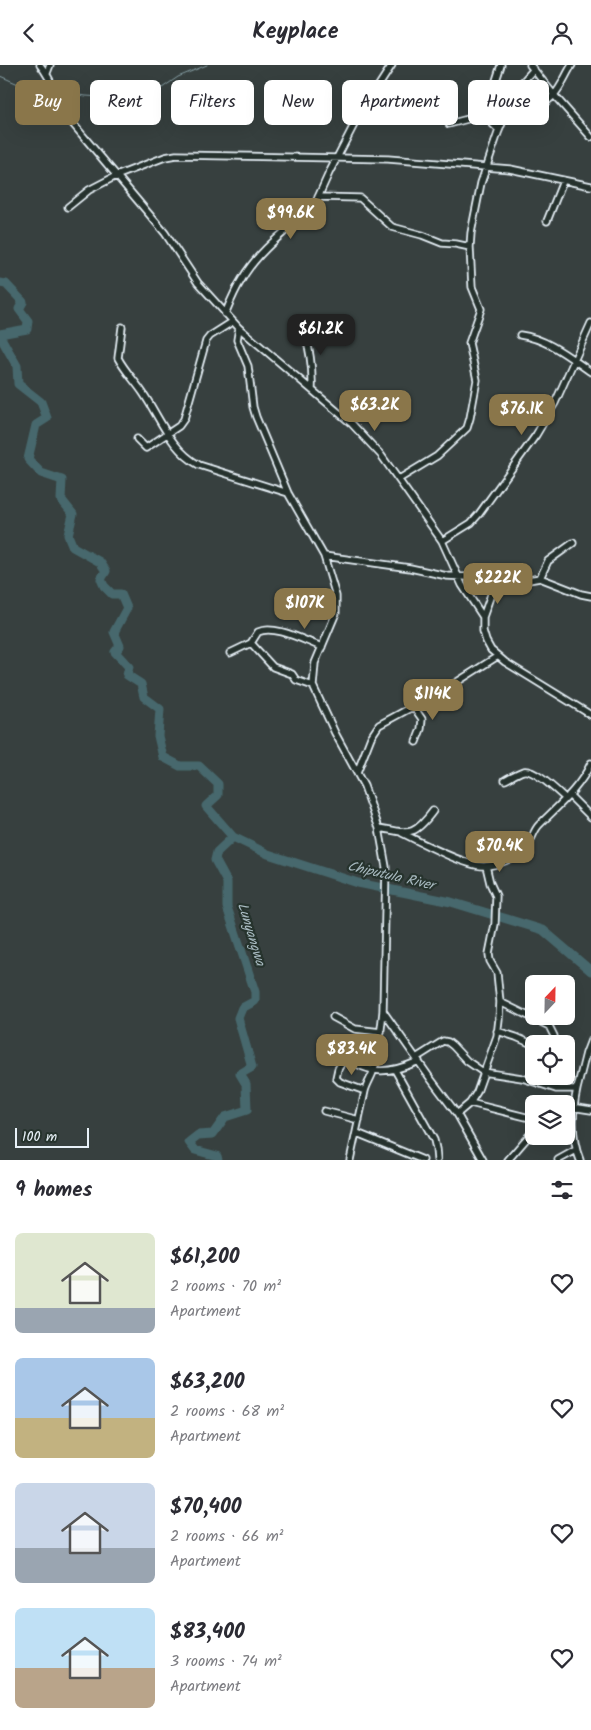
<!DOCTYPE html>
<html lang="en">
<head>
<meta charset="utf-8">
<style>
  :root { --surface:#fff; --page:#f2f2f3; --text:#2b2b33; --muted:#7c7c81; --accent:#8a764a }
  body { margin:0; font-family:Kalam,sans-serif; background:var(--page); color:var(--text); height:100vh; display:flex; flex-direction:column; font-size:19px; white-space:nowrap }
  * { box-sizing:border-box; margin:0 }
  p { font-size:16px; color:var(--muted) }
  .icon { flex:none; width:28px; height:28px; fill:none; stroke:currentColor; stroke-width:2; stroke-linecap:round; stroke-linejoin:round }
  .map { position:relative; height:1095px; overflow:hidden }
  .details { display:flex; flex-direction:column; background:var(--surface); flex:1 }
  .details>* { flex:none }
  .guide { position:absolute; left:15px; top:15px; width:561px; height:45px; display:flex; gap:10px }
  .needle { width:32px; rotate:22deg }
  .controls { position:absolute; left:525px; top:910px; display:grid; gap:10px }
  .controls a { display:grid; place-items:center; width:50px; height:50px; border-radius:8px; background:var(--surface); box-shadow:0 5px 20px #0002; font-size:25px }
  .scale { position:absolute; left:15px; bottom:12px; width:74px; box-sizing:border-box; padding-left:5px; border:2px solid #e8f1f8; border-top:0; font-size:14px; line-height:18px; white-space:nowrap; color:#e8f1f8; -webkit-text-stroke:4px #26332d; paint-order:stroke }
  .price { position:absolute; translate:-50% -42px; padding:0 11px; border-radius:10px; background:var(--accent); color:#fff; font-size:16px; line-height:32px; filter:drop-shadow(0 1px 2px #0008) }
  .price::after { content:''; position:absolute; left:50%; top:30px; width:15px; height:11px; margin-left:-8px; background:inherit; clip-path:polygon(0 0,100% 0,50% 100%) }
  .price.on { background:#222; color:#fff }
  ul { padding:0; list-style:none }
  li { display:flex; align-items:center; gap:15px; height:125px; padding:0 15px }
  li span { display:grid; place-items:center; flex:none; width:140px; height:100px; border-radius:8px; color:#555 }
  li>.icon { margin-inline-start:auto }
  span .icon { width:60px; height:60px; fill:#fffc; stroke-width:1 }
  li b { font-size:21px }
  h2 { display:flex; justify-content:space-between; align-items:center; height:60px; padding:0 15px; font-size:21px }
  .pill { padding:0 18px; border-radius:8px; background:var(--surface); box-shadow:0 5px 20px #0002; font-size:18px; line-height:45px }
  .pill.on { background:var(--accent); color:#fff }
  header { display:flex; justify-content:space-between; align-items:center; height:65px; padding:0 15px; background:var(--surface); font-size:22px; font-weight:700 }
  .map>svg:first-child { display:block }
</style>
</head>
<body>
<header><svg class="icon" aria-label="back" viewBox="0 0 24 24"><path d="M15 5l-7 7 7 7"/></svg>Keyplace<svg class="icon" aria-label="person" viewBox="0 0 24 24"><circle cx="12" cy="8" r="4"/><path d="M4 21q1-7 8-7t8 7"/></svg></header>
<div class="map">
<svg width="591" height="1095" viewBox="0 0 591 1095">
  <rect width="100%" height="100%" fill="#37403f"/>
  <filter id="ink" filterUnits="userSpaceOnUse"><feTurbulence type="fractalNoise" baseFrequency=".02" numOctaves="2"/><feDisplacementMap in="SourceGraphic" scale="10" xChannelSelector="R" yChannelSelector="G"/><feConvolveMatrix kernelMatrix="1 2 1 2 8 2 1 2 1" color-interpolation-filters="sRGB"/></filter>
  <g filter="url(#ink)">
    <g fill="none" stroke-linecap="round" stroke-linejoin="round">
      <!-- stream -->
      <path stroke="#879fa5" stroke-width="1" d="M0 11 32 25 54 28
        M58 27 86 31 118 33 127 31 141 25 162 23 178 12 207 0"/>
      <!-- river -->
      <path stroke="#47686d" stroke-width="9" d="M0 218 6 219 23 237 19 244 28 256 27 264 0 269
        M0 271 17 301 18 319 41 337 47 353 36 360 28 394 41 408 62 415 61 434 73 449 68 470 73 482 100 497 106 506 101 514 104 521 112 529H121L127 543 114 567 120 581 115 587 129 602 127 610 141 619 144 632 160 644 158 671 163 692 180 701H199L218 719V730L206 741 233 772 217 787 215 795 227 817V842L255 927V936L242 943 238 953 252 1002 240 1009 246 1019 247 1045 225 1052 213 1069 198 1070 189 1077 195 1085 217 1091 218 1095
        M233 772 268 789 358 818 451 837 543 865 591 906"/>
      <!-- minor casing -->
      <g stroke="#e8f1f8" stroke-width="9">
        <path id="minor" d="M40 0C53 15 58 36 68 53L165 168 198 218 239 263 352 359 381 390 442 476 462 520 483 552V566L486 576 491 585 505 597 591 650
          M530 0 554 30 591 72
          M47 8 50 0
          M482 49 499 65
          M506 49C523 49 541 43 553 31 561 23 566 9 572 0
          M449 59 479 51 491 31 501 0
          M318 132 360 133 392 162 422 170 442 178 456 179 470 182
          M68 142 89 125 116 111 165 92 176 90 388 94 510 104 591 121
          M547 156 563 116
          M225 249C230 237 235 225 242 214 258 186 286 166 310 145L315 139 329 108 356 56 392 0
          M303 260C309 283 313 300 312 325
          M122 262 118 293C125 306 135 316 143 328 160 353 171 385 199 400L288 428
          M239 263 237 275 248 301 253 342 256 352 288 428 324 491 336 531V548L315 598 313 621 335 668 364 721 379 763 386 802 383 946C381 965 379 986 374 1004 372 1012 367 1018 365 1026L350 1095
          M520 270C548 274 569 292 591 307
          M137 374 146 383 179 361 184 354 206 276 210 271 232 257
          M399 414 437 391 467 363 470 353 477 315 469 278 481 244 472 222 470 182 471 168 481 118 498 68 512 34 518 22 534 4
          M442 476 471 458 479 449 536 370 555 338 591 258
          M324 491 410 503 447 511 468 512 494 521 540 513 581 529 591 531
          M540 513 548 496 573 478
          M483 552 494 521
          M230 588 251 578
          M313 621 296 615 292 609 273 602 251 578 258 567C274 559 305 576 322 582
          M413 641 422 654 421 664 416 677
          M357 708 371 672 379 660 449 622 498 591
          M505 715C511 712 517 708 523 706 534 703 557 726 565 733
          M569 730 591 752
          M379 763C409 768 413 773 433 746
          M402 768C420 777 465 801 484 801 496 801 517 792 526 783 532 776 533 766 539 760 558 741 580 723 591 698
          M500 937 549 961 554 971V979
          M383 946 430 1013 457 1049 483 1095
          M333 952 355 964 381 967
          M497 966 516 972 534 980
          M336 987C369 1008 382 1012 419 996
          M345 993 338 1004 336 1013 340 1017 365 1026
          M416 993 443 976 448 977 453 981 467 996 483 1007 522 1013 556 1024H577C572 1047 571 1073 580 1095
          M395 1005 434 1075 436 1084 437 1095
          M556 1024 558 1011
          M577 1024 586 988 591 975
          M470 1038 534 1054
          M566 1045 578 1043 591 1045
          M324 1046 359 1055
          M457 1049 470 1038 477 1027 497 971 499 954 500 937 497 908 490 896 489 889 495 859 496 831 490 818 486 801
          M357 1068 423 1095
          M508 1095 534 1065
          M558 1095 576 1085"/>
      </g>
      <!-- minor -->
      <use href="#minor" stroke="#26332d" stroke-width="5.5"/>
    </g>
  </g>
  <g text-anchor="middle" stroke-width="4.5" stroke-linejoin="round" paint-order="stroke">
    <!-- water labels -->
    <g font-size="14" font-style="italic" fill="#a8bac0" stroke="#26332d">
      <text transform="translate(391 810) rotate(13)" y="5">Chiputula River</text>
      <text transform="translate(252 869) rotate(73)" y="5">Lunyangwa</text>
    </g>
  </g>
</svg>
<div class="controls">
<a><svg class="needle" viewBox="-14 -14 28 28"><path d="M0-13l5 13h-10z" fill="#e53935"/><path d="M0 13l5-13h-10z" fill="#7c7c81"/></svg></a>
<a><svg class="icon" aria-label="locate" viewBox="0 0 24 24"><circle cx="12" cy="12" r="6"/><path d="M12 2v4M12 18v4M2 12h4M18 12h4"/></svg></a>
<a><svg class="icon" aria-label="layers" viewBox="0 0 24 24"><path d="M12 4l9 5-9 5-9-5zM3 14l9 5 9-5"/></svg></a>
</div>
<div class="scale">100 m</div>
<b class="price" style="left:291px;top:175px">$99.6K</b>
<b class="price on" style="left:321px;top:291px">$61.2K</b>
<b class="price" style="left:375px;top:367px">$63.2K</b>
<b class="price" style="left:522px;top:371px">$76.1K</b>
<b class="price" style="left:498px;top:540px">$222K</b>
<b class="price" style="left:305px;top:565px">$107K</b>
<b class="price" style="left:433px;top:656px">$114K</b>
<b class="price" style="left:500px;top:808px">$70.4K</b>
<b class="price" style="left:352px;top:1011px">$83.4K</b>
<div class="guide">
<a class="pill on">Buy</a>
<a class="pill">Rent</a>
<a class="pill">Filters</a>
<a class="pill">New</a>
<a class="pill">Apartment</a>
<a class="pill">House</a>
</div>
</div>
<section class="details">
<h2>9 homes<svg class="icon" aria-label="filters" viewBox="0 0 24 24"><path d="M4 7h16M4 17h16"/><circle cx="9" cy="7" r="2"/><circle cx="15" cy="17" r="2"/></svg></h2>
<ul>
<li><span style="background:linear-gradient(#dfe7d0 75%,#9aa5b1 0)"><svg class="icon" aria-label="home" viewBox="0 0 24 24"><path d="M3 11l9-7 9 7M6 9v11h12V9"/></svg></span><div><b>$61,200</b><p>2 rooms · 70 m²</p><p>Apartment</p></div><svg class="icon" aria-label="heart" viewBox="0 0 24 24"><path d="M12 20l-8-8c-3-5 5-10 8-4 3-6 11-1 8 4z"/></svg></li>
<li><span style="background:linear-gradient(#a9c7e8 60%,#c2b280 0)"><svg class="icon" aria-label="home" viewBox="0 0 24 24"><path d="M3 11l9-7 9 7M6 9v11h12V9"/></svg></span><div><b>$63,200</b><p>2 rooms · 68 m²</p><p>Apartment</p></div><svg class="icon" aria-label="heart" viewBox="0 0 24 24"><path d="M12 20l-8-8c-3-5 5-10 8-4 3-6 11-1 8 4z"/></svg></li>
<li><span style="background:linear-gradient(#c9d6e8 65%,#9aa5b1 0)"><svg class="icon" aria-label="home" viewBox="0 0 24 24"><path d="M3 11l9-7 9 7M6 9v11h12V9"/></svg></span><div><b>$70,400</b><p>2 rooms · 66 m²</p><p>Apartment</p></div><svg class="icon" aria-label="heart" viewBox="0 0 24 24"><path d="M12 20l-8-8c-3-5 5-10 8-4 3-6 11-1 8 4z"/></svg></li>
<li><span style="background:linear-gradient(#bfe0f5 60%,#b9a48a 0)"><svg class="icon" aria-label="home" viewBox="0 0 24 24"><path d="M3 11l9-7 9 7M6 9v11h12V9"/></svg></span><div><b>$83,400</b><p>3 rooms · 74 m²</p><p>Apartment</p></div><svg class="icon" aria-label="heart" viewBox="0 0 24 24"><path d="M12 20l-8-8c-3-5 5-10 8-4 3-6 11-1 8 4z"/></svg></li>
</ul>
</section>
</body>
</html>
